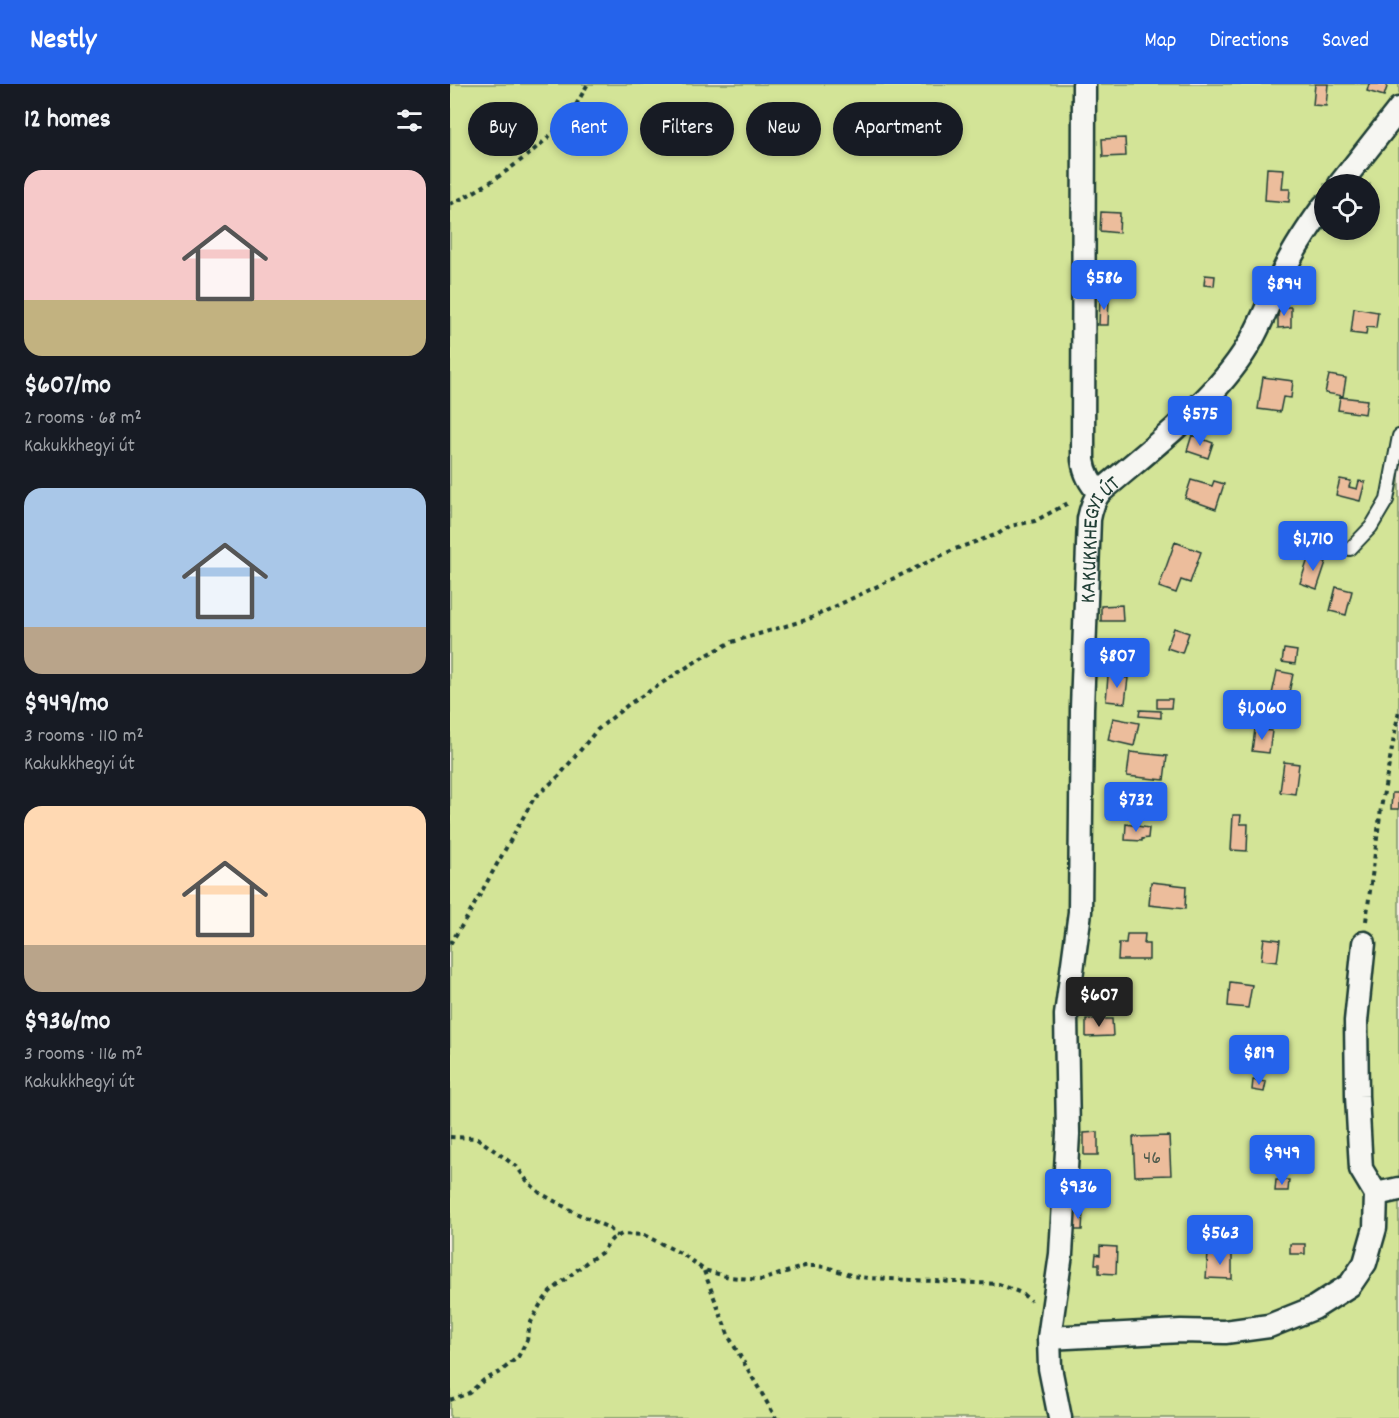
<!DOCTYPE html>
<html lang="en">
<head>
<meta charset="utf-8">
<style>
  :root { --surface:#171b24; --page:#242831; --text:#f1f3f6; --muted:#9ea1a6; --accent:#2563eb }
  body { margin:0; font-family:Dekko,sans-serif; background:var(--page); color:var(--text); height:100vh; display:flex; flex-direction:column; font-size:22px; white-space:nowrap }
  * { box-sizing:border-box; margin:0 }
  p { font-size:20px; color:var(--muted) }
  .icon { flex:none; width:33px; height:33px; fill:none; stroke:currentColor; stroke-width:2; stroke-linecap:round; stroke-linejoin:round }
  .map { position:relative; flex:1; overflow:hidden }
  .sheet { display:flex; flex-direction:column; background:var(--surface); width:450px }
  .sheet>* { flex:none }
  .guide { position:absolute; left:18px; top:18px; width:570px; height:54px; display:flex; gap:12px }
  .tools { position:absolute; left:864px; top:90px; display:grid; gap:12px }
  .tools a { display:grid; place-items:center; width:66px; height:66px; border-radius:50%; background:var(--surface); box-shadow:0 3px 9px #0003; font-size:30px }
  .price { position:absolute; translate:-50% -51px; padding:0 14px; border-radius:6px; background:var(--accent); color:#fff; font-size:20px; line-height:39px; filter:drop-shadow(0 2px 3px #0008) }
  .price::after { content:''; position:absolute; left:50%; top:36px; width:18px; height:14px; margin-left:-9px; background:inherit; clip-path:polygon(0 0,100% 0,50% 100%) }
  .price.selected { background:#222; color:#fff }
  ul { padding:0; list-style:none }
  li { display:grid; align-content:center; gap:12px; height:318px; padding:0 24px }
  li span { display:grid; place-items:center; height:186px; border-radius:18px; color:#555 }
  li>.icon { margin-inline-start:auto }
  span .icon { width:108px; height:108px; fill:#fffc; stroke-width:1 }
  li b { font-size:26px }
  h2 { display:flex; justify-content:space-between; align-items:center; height:72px; padding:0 24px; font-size:26px }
  .tag { padding:0 21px; border-radius:27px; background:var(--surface); box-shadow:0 3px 9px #0003; font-size:21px; line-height:54px }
  .tag.selected { background:var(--accent); color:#fff }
  header { display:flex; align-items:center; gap:36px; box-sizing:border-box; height:84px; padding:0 30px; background:var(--accent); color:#fff }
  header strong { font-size:28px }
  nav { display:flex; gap:33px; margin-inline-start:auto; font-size:21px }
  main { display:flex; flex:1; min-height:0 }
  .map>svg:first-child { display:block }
</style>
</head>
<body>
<header>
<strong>Nestly</strong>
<nav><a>Map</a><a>Directions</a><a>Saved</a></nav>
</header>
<main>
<section class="sheet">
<h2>12 homes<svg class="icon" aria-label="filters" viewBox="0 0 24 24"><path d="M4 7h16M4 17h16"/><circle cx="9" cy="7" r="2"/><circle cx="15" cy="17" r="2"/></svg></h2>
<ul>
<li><span style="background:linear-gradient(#f6c9c9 70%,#c2b280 0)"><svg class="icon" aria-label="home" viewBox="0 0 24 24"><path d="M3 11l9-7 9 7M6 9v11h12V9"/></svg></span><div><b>$607/mo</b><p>2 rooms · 68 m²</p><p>Kakukkhegyi út</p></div></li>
<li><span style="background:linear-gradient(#a9c7e8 75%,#b9a48a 0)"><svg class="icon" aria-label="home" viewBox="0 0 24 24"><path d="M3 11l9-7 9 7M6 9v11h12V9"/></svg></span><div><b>$949/mo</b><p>3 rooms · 110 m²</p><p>Kakukkhegyi út</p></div></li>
<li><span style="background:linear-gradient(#ffd9b3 75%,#b9a48a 0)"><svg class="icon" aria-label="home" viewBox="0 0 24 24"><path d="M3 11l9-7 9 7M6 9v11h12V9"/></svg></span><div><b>$936/mo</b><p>3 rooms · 116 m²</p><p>Kakukkhegyi út</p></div></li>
</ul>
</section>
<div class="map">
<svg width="949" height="1334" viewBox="0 0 949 1334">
  <rect width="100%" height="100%" fill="#f4ebe1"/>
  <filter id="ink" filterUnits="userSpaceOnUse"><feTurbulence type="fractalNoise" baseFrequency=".0167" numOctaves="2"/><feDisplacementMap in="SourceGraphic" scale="12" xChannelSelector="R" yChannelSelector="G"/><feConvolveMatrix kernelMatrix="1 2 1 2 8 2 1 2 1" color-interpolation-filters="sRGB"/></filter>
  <g filter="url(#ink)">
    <!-- green -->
    <path fill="#d3e497" stroke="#799066" stroke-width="1.5" fill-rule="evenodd" d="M0 0H949V1334H0ZM874 100H920V146H874Z"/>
    <!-- building -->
    <path fill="#ecbd9c" stroke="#1f3d34" stroke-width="1.5" d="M865 0H878L876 22 863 21Z
      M919 0H938L934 12 917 7Z
      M675 54 676 72 653 73 652 55Z
      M817 84 834 85 832 105H840L839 118 815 116Z
      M651 128 670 129 669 149 650 147Z
      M755 191 765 192 764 202 754 201Z
      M650 213 659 214 658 241H649Z
      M828 223H841V243L828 244Z
      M904 224 928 228 926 244 917 243 916 251 901 249Z
      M879 291 896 294 893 312 875 309Z
      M813 293 843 297 841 314 833 313 830 328 808 325Z
      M890 313 917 316 915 330 888 326Z
      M742 351 763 359 758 374 737 367Z
      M890 395 901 397 899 403 907 405 909 397 915 398 910 417 886 411Z
      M741 396 762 402 764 397 774 400 766 425 735 414Z
      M725 458 751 468 740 499 731 496 726 509 709 503Z
      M859 472 876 478 867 505 850 499Z
      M886 503 902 507 896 531 880 527Z
      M672 521 673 537H651V522Z
      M724 544 739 549 732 569 717 564Z
      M834 565 847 567 845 580 832 578Z
      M827 587 843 590 837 618 821 615Z
      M658 592 678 594 675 619 656 617Z
      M707 615H722L721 624H707Z
      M690 626 711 627V634L689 632Z
      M663 634 689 639 684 662 658 656Z
      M805 645 822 647 819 669 802 667Z
      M680 668 717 672 714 696 677 692Z
      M834 678 849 680 845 710 830 708Z
      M942 709H949V725H941Z
      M783 731H791L790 740H798L797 767 781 766Z
      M676 740 699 744 698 754 692 755V757L675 756Z
      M701 798 736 802 735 825 699 821Z
      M677 850H695L694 860H699V876H668L669 859H676Z
      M814 854 830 856 827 878 811 876Z
      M780 898 802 901 798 924 778 922Z
      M636 935H662L663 952 636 953Z
      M803 996 816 998 814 1008 802 1006Z
      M648 1048V1071H634V1049Z
      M719 1052 721 1091 685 1092 683 1053Z
      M826 1096H839L838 1107H825Z
      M623 1127H633L632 1146H622Z
      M840 1160H855V1170H840Z
      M650 1162 667 1163 666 1190 649 1189V1180H645L646 1170 650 1171Z
      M758 1170H782V1195L756 1194Z"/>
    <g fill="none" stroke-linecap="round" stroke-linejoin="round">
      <!-- lane casing -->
      <g stroke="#1f3d34" stroke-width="16">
        <path id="lane" d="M900 465 921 443 937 416 949 352"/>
      </g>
      <!-- street casing -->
      <g stroke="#1f3d34" stroke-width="27">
        <g id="street">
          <path d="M634 0 633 376C635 390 640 398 649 409"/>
          <path d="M890 100 949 25"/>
          <path d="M914 859 906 937 907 1012 911 1085 926 1110"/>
          <path d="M599 1254 731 1247 775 1248 819 1242 864 1224 900 1201 915 1179 925 1144 926 1110 949 1105"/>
          <path id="s1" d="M610 1334 600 1284 599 1254 611 1170 618 1050 616 931 630 828 632 624 639 435C641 425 643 417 649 409 698 367 765 317 798 262 812 239 820 215 831 192 843 166 858 144 874 122"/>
        </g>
      </g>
      <!-- path -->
      <path stroke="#1f3d34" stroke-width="4" stroke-dasharray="4.5 4.5" stroke-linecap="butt" d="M0 120C36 105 90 65 116 35 125 25 131 11 138 0
        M916 837 931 724 949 626
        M0 860 18 832 84 714 109 692 147 646 179 620 253 573 282 558 359 535 505 465 548 450 560 442 585 437 620 418
        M0 1053 27 1054 67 1083 78 1098 90 1109 126 1129 159 1144 167 1152
        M254 1187 279 1253 326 1334
        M0 1316 19 1309 34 1296 50 1288 68 1273 77 1256 80 1240 90 1221 100 1208 138 1177 151 1169 162 1155 172 1150 194 1151 234 1171 254 1186 279 1193 311 1196 355 1182H365L377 1183 403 1192 418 1194 549 1200 571 1209 581 1217"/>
      <!-- lane -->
      <use href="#lane" stroke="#f6f6f2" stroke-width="12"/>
      <!-- street -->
      <use href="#street" stroke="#f6f6f2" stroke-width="22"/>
    </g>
  </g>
  <g text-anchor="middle" stroke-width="4.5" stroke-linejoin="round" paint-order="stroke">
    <!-- number labels -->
    <g font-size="20" fill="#525d4e">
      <text x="702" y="1079">46</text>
    </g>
    <!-- street labels -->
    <g font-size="22" fill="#1f3d34" stroke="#f6f6f2">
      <text dy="8" stroke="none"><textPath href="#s1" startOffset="885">KAKUKKHEGYI ÚT</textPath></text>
    </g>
  </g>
</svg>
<div class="tools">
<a><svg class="icon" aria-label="locate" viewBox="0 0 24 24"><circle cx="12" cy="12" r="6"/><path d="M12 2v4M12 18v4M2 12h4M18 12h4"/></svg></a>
</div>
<b class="price" style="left:654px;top:227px">$586</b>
<b class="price" style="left:834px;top:233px">$894</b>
<b class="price" style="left:750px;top:363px">$575</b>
<b class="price" style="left:863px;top:488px">$1,710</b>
<b class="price" style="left:667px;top:605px">$807</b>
<b class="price" style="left:812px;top:657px">$1,060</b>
<b class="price" style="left:686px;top:749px">$732</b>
<b class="price selected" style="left:649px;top:944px">$607</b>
<b class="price" style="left:809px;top:1002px">$819</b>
<b class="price" style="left:832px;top:1102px">$949</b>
<b class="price" style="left:628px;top:1136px">$936</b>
<b class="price" style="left:770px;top:1182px">$563</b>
<div class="guide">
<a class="tag">Buy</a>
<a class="tag selected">Rent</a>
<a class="tag">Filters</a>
<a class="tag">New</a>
<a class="tag">Apartment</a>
</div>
</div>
</main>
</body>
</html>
